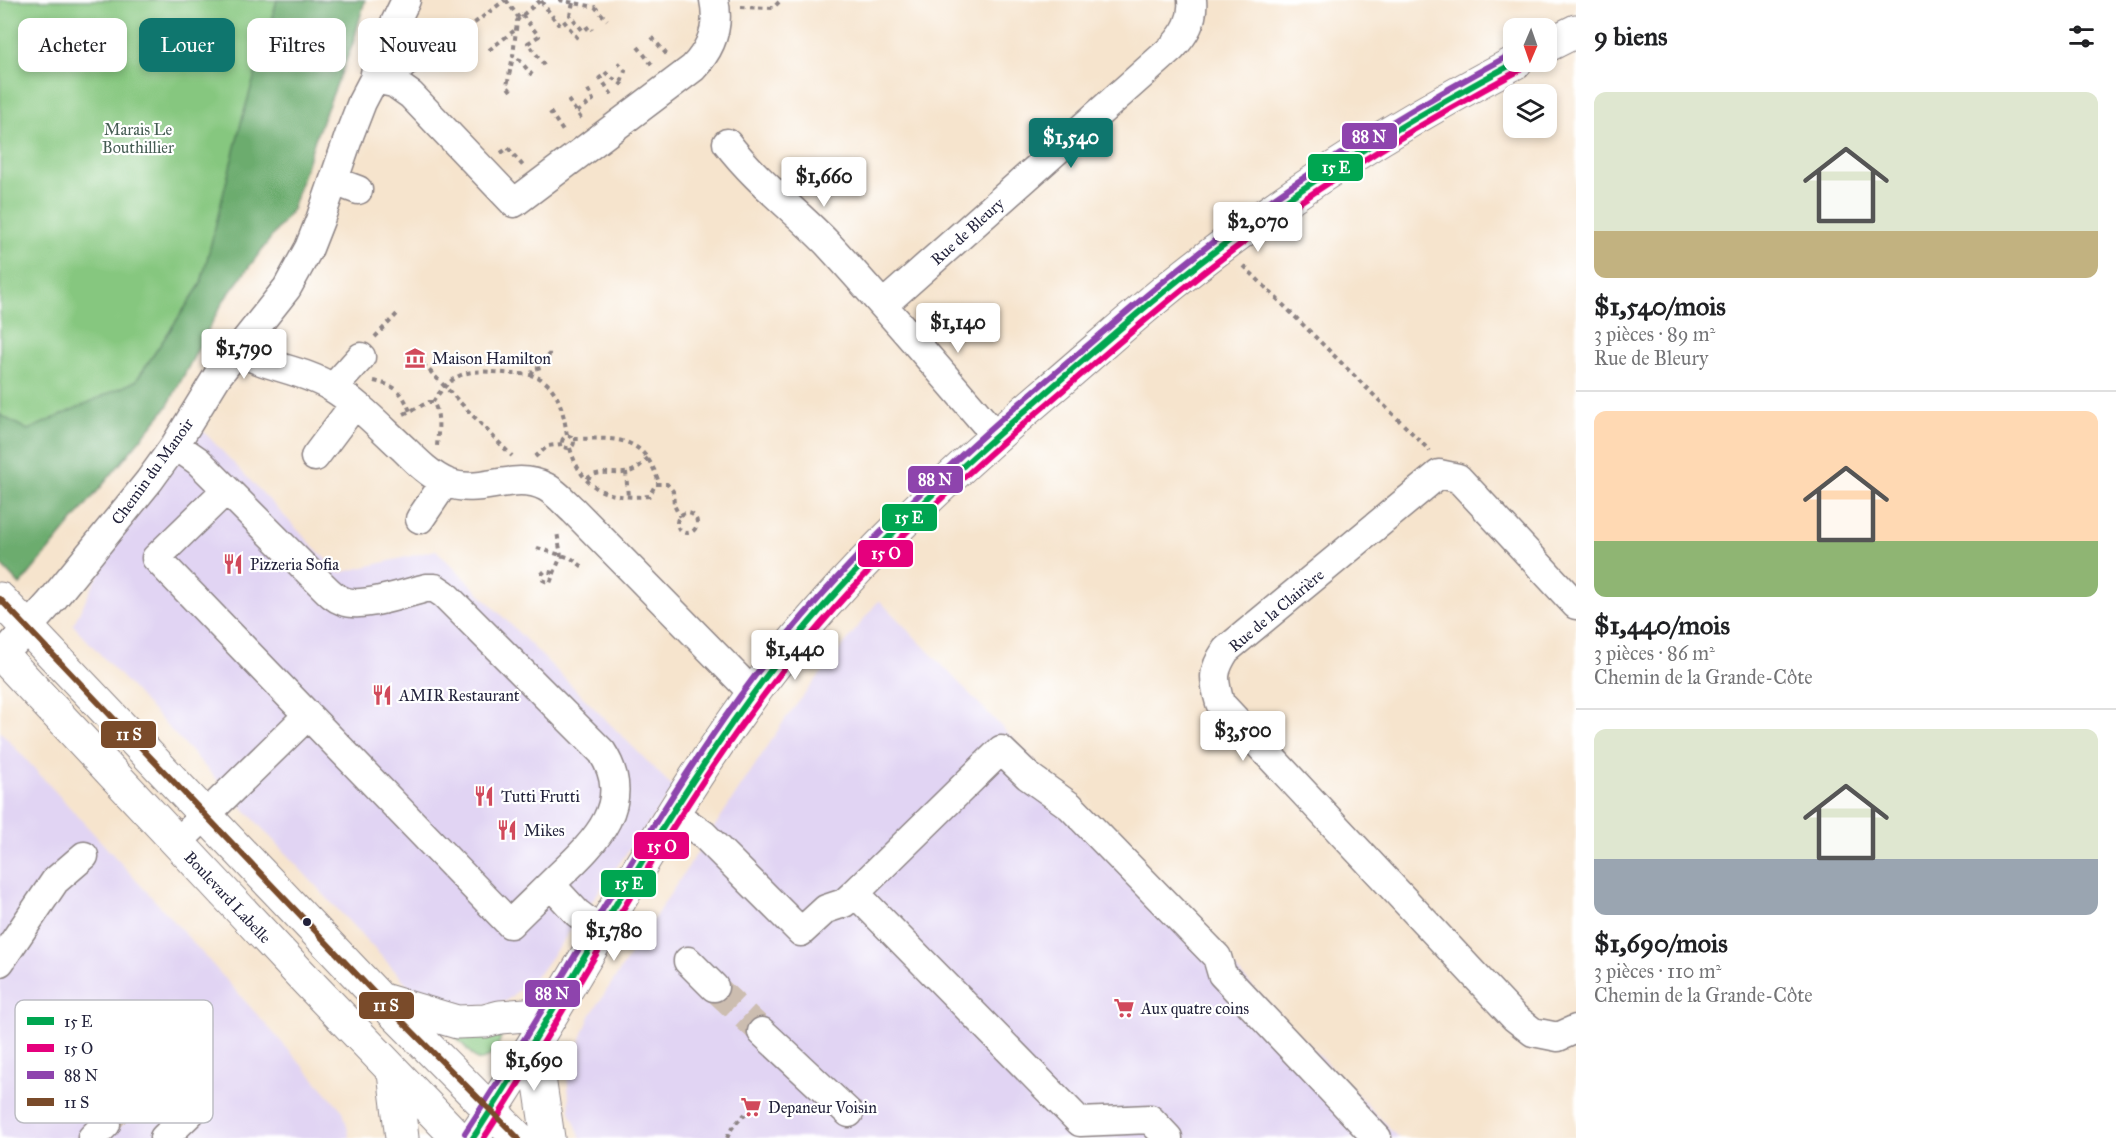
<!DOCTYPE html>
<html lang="fr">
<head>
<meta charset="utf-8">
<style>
  :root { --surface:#fff; --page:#f6f6f6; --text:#202124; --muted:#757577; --line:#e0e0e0; --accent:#0f766e }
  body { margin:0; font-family:"IM FELL Great Primer",serif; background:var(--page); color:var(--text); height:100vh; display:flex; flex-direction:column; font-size:22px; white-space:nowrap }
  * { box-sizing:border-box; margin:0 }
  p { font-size:20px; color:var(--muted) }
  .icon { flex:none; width:33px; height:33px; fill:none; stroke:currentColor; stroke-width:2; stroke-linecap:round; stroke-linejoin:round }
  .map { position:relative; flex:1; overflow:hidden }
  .side { display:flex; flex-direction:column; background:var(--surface); width:540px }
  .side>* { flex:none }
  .hud { position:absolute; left:18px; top:18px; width:570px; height:54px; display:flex; gap:12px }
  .needle { width:39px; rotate:182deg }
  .tools { position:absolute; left:1503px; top:18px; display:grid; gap:12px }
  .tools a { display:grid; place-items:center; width:54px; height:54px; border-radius:12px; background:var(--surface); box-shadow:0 3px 9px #0003; font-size:30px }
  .price { position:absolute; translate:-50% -51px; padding:0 14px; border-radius:6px; background:#fff; color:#222; font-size:20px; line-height:39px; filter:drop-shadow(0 2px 3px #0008) }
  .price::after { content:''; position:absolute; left:50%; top:36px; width:18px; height:14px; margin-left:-9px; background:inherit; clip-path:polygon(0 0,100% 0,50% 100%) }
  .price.current { background:var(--accent); color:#fff }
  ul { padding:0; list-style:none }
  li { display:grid; align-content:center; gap:12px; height:318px; padding:0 18px }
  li+li { border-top:2px solid var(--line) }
  li span { display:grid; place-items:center; height:186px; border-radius:12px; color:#555 }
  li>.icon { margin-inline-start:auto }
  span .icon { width:108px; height:108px; fill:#fffc; stroke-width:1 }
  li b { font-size:26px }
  h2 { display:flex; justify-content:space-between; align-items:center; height:72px; padding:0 18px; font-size:26px }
  .pill { padding:0 21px; border-radius:12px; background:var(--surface); box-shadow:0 3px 9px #0003; font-size:21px; line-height:54px }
  .pill.current { background:var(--accent); color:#fff }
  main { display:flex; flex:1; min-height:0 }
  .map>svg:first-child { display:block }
</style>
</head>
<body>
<main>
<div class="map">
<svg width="1576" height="1138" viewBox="0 0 1576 1138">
  <rect width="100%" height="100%" fill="#fff"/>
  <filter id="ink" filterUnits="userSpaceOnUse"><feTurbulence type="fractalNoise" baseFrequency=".0167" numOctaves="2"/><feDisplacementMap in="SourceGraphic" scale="12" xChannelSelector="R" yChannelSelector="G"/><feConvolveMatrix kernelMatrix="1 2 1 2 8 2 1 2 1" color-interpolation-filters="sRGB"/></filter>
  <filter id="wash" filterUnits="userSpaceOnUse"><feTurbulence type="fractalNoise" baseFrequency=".008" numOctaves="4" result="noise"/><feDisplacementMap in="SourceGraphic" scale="24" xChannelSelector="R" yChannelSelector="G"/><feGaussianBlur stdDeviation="1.35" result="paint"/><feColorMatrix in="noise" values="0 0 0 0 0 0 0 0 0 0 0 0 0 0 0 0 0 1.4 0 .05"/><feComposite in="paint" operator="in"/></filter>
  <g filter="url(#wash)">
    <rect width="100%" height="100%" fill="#f6e4cd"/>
    <!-- built -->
    <path fill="#e1d4f3" d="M201 429 339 573 436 550 674 788 541 971 506 1001 473 1007 444 1002 410 987 73 625 110 552Z
      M879 600 1399 1138H581L570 1111 567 1074 590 1016 786 718Z
      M0 731 179 927 343 1111 350 1138H0Z"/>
    <!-- green -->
    <path fill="#86c77f" stroke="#54745d" stroke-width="1.5" d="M0 0H359L203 275 201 284 136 381 120 389 0 544Z
      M501 1033C501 1044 490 1062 477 1060L455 1036Z"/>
    <!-- forest -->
    <path fill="#6cac6e" stroke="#476754" stroke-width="1.5" d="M277 0H365L353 43 315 139 292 210 224 300 167 407 20 585 0 564V415L28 430 136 381 201 284 242 119Z"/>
  </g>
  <g filter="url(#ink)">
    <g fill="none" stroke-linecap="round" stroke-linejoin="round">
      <!-- minor-tunnel -->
      <path stroke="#ccbdb0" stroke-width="28" stroke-dasharray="28 14" stroke-linecap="butt" d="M714 987 762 1032
        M106 1124 141 1079"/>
      <!-- minor casing -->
      <g stroke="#8c8384" stroke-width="31">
        <path id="minor" d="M374 79 394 83 411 95 514 203 693 68C711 49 720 27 714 0
          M385 81 410 58
          M727 143C757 182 793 208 827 243 885 306 940 371 996 436
          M334 181 358 190
          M883 305 1172 48C1185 34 1194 20 1192 0
          M238 350C267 368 302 369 331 387 358 403 381 428 404 449 417 462 431 476 448 483 480 496 514 470 546 487 557 493 565 503 574 511L743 683 755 692
          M333 388 361 357
          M175 445 198 461 321 584C328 591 334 598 343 601 362 609 406 593 426 588H435L444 594 602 752C635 803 596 841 560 875 543 892 526 908 510 924L156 558 226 490
          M315 457 354 405
          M420 519 445 482
          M1576 605 1458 478 1439 474 1226 650C1212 671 1213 679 1220 703L1514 1017 1533 1032 1558 1037 1576 1029
          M2 656 49 604 149 481 175 445 218 375 287 288 309 248 320 220 350 133 362 102 374 79 378 58 406 0
          M674 814 703 834 801 932 826 909 844 903 855 893
          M177 843 307 716
          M551 885 577 913 602 932
          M688 961 714 987
          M0 962 55 881 84 856
          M762 1032 849 1113
          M141 1079 194 1024
          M92 1138 106 1124
          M164 1138 191 1112
          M1168 1138 1150 1119 1080 1122 855 893 1001 750 1028 776 1070 806 1217 957 1222 974 1377 1138"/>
      </g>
      <!-- major casing -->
      <g stroke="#8c8384" stroke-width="35">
        <path id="major" d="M1546 46 1576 31
          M0 599 380 999 518 1138
          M0 653 307 981 458 1138
          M383 1000 457 1022 485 1021 500 1017 552 1013
          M534 1044 548 1138
          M394 1073 402 1138
          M473 1138C575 988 655 824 764 679 845 572 946 478 1048 391 1093 353 1136 313 1182 277 1286 195 1399 123 1516 62"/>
      </g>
      <!-- path -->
      <path stroke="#8c8384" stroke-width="4" stroke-dasharray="4.5 4.5" stroke-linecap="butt" d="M506 0 519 18 541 0
        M559 0 595 7 607 20
        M541 1 558 24 563 20 579 40
        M573 3 570 15 583 31 590 26 592 30
        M741 7 773 8 781 0
        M522 15 539 36 528 43 545 66
        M519 18 517 21 513 56 517 57 532 75
        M460 34 505 0
        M652 37 667 55
        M638 47 653 66
        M489 50 515 30
        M618 62 625 71 621 83
        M605 72C611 79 620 81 625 88
        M599 76 614 98
        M511 91 507 86 513 56
        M568 100 583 121
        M550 112 565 134
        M577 112 593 100 586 86
        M501 153 508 148 523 166
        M1244 266 1430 451
        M375 337 398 313
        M423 364 512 456
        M532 375 533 369C544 368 550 361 549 350
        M374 381C396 386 401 390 410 411
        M433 402C456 366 475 370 513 374 522 374 533 374 541 379 560 391 564 415 567 436
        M404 414 429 402H433C441 414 438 432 437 446
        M562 442a6 6 0 1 1 12 0a6 6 0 1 1-12 0Z
        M574 439C618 438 644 435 659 483
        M570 448C582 490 608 500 649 496L656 484H667L673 491 674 505 680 517
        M535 457 548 446 562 444
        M626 472 628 497
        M587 479C600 468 614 476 629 472 637 470 642 464 648 458
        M677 523a10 10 0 1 1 20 0a10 10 0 1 1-20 0Z
        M537 548 571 558 583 567
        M553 573 545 571 542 574 543 580 550 583 561 556 557 532
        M727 1138 732 1128 745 1114"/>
      <!-- minor -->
      <use href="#minor" stroke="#fff" stroke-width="28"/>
      <!-- major -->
      <use href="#major" stroke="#fff" stroke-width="33"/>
      <!-- bus-1 casing -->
      <g stroke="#fff" stroke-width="10">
        <path id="bus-1" d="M473 1138C572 987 655 824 764 679 844 573 942 483 1042 396 1100 346 1157 295 1218 249 1312 178 1413 117 1516 62"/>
      </g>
      <!-- bus-2 casing -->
      <g stroke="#fff" stroke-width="10">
        <path id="bus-2" d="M484 1138C582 988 663 825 773 683 856 574 957 480 1061 392 1115 346 1168 299 1225 256 1318 185 1417 125 1520 70"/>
      </g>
      <!-- bus-3 casing -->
      <g stroke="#fff" stroke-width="10">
        <path id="bus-3" d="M465 1133C565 982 648 818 757 673 841 563 943 469 1048 379 1103 333 1156 285 1213 242 1307 171 1408 110 1512 54"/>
      </g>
      <!-- bus-4 casing -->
      <g stroke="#fff" stroke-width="10">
        <path id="bus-4" d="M0 599 380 999 518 1138"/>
      </g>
      <!-- bus-1 -->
      <use href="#bus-1" stroke="#00a651" stroke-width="6"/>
      <!-- bus-2 -->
      <use href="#bus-2" stroke="#e5007d" stroke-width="6"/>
      <!-- bus-3 -->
      <use href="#bus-3" stroke="#8e44ad" stroke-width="6"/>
      <!-- bus-4 -->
      <use href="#bus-4" stroke="#7a4b2a" stroke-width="6"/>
    </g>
  </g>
  <!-- icons -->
  <defs>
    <g id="museum-bare" transform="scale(1.62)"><path d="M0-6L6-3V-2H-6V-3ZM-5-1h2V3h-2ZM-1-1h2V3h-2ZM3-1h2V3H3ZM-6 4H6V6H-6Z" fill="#d1495b" stroke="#fff" stroke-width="2.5" paint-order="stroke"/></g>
    <g id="restaurant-bare" transform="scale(1.62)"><path d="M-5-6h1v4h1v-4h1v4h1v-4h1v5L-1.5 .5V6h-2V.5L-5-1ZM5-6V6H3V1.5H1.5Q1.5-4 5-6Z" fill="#d1495b" stroke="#fff" stroke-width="2.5" paint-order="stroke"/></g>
    <g id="supermarket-bare" transform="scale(1.62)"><path d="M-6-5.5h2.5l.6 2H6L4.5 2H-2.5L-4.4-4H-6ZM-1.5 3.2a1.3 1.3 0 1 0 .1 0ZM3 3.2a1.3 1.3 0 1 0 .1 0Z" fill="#d1495b" stroke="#fff" stroke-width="2.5" paint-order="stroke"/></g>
  </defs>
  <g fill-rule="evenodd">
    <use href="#museum-bare" x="415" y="358"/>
    <use href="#restaurant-bare" x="233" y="564"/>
    <use href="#restaurant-bare" x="382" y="695"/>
    <use href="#restaurant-bare" x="484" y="796"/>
    <use href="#restaurant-bare" x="507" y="830"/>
    <use href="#supermarket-bare" x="1124" y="1008"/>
    <use href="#supermarket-bare" x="751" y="1107"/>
  </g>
  <!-- markers -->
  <circle fill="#22223b" stroke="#fff" stroke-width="2" cx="307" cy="922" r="5"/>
  <g text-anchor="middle" stroke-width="4.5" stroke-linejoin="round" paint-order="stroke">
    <!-- park labels -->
    <g font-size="16" fill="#455c53" stroke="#fff">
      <text x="138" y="135">Marais Le<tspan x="138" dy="18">Bouthillier</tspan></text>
    </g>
    <!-- street labels -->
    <g font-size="16" fill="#22223b" stroke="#fff">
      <text transform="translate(967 231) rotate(-42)" y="6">Rue de Bleury</text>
      <text transform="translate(152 471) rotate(-54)" y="6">Chemin du Manoir</text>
      <text transform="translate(1276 610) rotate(-40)" y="6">Rue de la Clairière</text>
      <text transform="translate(228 897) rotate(47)" y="6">Boulevard Labelle</text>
    </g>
    <!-- poi labels -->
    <g font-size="16" fill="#22223b" stroke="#fff" text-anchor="start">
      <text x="432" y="364">Maison Hamilton</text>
      <text x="250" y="570">Pizzeria Sofia</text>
      <text x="399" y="701">AMIR Restaurant</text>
      <text x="501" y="802">Tutti Frutti</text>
      <text x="524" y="836">Mikes</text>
      <text x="1141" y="1014">Aux quatre coins</text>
      <text x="768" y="1113">Depaneur Voisin</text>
    </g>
  </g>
  <!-- legend -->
  <rect x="15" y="1000" width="198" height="123" rx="9" fill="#fff" stroke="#bdbdc4" stroke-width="1.5"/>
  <rect x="27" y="1017" width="27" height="8" fill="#00a651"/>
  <rect x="27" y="1044" width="27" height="8" fill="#e5007d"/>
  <rect x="27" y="1071" width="27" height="8" fill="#8e44ad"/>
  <rect x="27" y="1098" width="27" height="8" fill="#7a4b2a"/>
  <g font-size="16" fill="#22223b">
    <text x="64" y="1027">15 E</text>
    <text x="64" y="1054">15 O</text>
    <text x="64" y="1081">88 N</text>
    <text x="64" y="1108">11 S</text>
  </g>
  <g stroke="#fff" stroke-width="2">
    <rect x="1341" y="122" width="57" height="28" rx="6" fill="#8e44ad"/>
    <rect x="1307" y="153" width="57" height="29" rx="6" fill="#00a651"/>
    <rect x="907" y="465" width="57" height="29" rx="6" fill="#8e44ad"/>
    <rect x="881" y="503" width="57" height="29" rx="6" fill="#00a651"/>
    <rect x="857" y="539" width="57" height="29" rx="6" fill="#e5007d"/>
    <rect x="100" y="720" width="57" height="29" rx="6" fill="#7a4b2a"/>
    <rect x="633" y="831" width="57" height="29" rx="6" fill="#e5007d"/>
    <rect x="600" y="869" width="57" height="29" rx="6" fill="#00a651"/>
    <rect x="524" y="979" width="57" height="29" rx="6" fill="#8e44ad"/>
    <rect x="358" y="991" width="57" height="29" rx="6" fill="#7a4b2a"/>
  </g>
  <g font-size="16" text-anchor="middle" font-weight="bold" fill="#fff">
    <text x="1369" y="142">88 N</text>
    <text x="1336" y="173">15 E</text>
    <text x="935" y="485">88 N</text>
    <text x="909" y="523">15 E</text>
    <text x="886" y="559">15 O</text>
    <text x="129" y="740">11 S</text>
    <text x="662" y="852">15 O</text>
    <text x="629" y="889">15 E</text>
    <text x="552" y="999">88 N</text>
    <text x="386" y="1011">11 S</text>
  </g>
</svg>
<div class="tools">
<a><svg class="needle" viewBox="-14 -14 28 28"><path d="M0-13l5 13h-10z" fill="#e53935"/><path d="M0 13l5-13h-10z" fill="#757577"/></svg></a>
<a><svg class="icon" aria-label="layers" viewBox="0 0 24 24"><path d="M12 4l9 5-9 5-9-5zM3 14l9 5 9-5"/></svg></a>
</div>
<b class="price current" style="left:1071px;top:169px">$1,540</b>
<b class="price" style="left:824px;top:208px">$1,660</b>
<b class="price" style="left:1258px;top:253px">$2,070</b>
<b class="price" style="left:958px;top:354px">$1,140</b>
<b class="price" style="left:244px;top:380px">$1,790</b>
<b class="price" style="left:795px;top:681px">$1,440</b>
<b class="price" style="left:1243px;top:762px">$3,500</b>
<b class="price" style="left:614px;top:962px">$1,780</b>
<b class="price" style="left:534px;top:1092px">$1,690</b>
<div class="hud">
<a class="pill">Acheter</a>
<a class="pill current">Louer</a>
<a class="pill">Filtres</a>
<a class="pill">Nouveau</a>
</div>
</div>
<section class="side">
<h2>9 biens<svg class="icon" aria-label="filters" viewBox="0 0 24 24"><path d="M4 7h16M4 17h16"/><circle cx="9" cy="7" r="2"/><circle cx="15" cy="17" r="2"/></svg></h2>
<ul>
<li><span style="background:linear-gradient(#dfe7d0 75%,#c2b280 0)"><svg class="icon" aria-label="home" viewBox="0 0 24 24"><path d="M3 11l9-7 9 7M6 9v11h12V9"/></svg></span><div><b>$1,540/mois</b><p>3 pièces · 89 m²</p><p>Rue de Bleury</p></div></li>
<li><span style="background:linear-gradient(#ffd9b3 70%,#8fb573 0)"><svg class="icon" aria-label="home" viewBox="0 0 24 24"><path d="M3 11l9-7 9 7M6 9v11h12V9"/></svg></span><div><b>$1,440/mois</b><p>3 pièces · 86 m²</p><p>Chemin de la Grande-Côte</p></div></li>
<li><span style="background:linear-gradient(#dfe7d0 70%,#9aa5b1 0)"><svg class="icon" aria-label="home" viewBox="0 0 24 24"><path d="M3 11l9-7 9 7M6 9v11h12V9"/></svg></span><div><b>$1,690/mois</b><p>3 pièces · 110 m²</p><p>Chemin de la Grande-Côte</p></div></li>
</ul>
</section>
</main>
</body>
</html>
